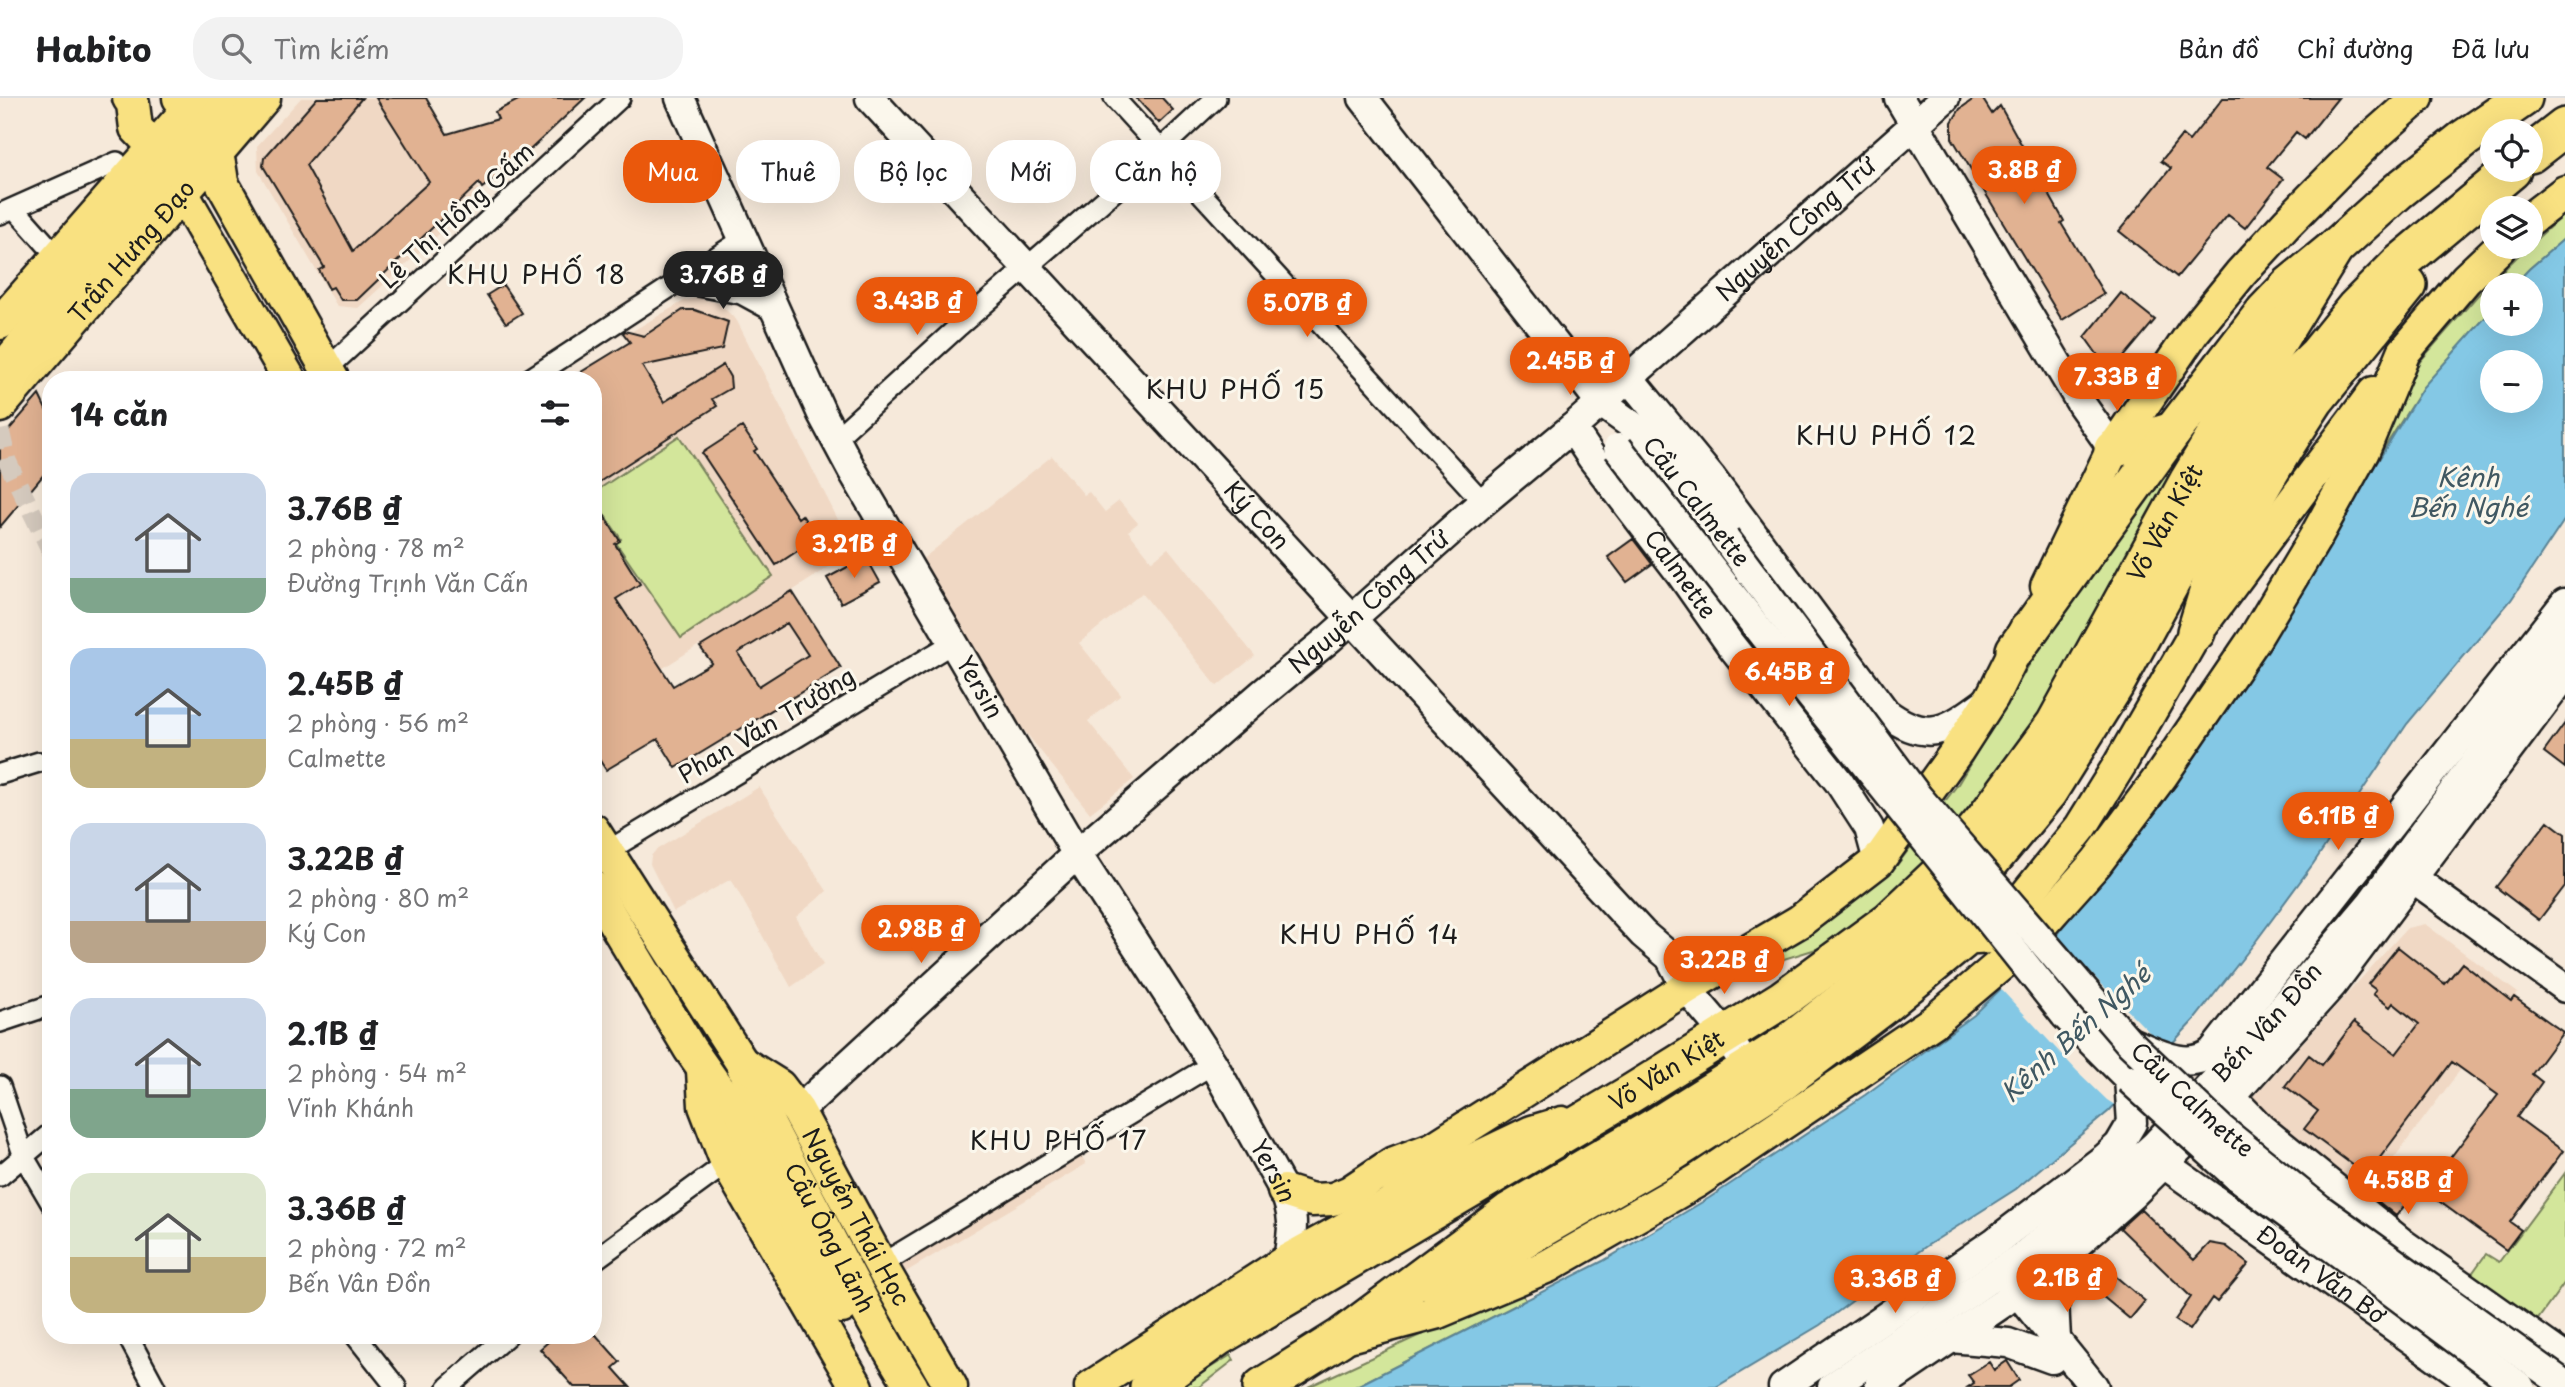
<!DOCTYPE html>
<html lang="vi">
<head>
<meta charset="utf-8">
<style>
  :root { --surface:#fff; --page:#f2f2f2; --text:#202124; --muted:#757577; --line:#e0e0e0; --accent:#ea580c }
  body { margin:0; font-family:"Playpen Sans",sans-serif; background:var(--page); color:var(--text); height:100vh; display:flex; flex-direction:column; font-size:26px; white-space:nowrap }
  * { box-sizing:border-box; margin:0 }
  p { font-size:23px; color:var(--muted) }
  .icon { flex:none; width:38px; height:38px; fill:none; stroke:currentColor; stroke-width:2; stroke-linecap:round; stroke-linejoin:round }
  .map { position:relative; flex:1; overflow:hidden }
  .details { position:absolute; left:42px; top:273px; width:560px; height:973px; display:flex; flex-direction:column; background:var(--surface); border-radius:28px; box-shadow:0 7px 28px #0002 }
  .details>* { flex:none }
  .guide { position:absolute; left:623px; top:42px; width:665px; height:63px; display:flex; gap:14px }
  .buttons { position:absolute; left:2480px; top:21px; display:grid; gap:14px }
  .buttons a { display:grid; place-items:center; width:63px; height:63px; border-radius:50%; background:var(--surface); box-shadow:0 7px 28px #0002; font-size:35px }
  .price { position:absolute; translate:-50% -60px; padding:0 16px; border-radius:24px; background:var(--accent); color:#fff; font-size:23px; line-height:46px; filter:drop-shadow(0 2px 4px #0008) }
  .price::after { content:''; position:absolute; left:50%; top:42px; width:21px; height:16px; margin-left:-10px; background:inherit; clip-path:polygon(0 0,100% 0,50% 100%) }
  .price.on { background:#222; color:#fff }
  ul { padding:0; list-style:none }
  li { display:flex; align-items:center; gap:21px; height:175px; padding:0 28px }
  li span { display:grid; place-items:center; flex:none; width:196px; height:140px; border-radius:21px; color:#555 }
  li>.icon { margin-inline-start:auto }
  span .icon { width:84px; height:84px; fill:#fffc; stroke-width:1 }
  li b { font-size:30px }
  h2 { display:flex; justify-content:space-between; align-items:center; height:84px; padding:0 28px; font-size:30px }
  .tag { padding:0 24px; border-radius:28px; background:var(--surface); box-shadow:0 7px 28px #0002; font-size:24px; line-height:63px }
  .tag.on { background:var(--accent); color:#fff }
  header { display:flex; align-items:center; gap:42px; box-sizing:border-box; height:98px; padding:0 35px; background:var(--surface); border-bottom:2px solid var(--line) }
  header strong { font-size:33px }
  nav { display:flex; gap:38px; margin-inline-start:auto; font-size:24px }
  .search { width:490px; height:63px; background:var(--page); display:flex; align-items:center; gap:18px; box-sizing:border-box; padding:0 24px; border-radius:28px; color:var(--muted); font-size:26px }
  .map>svg:first-child { display:block }
</style>
</head>
<body>
<header>
<strong>Habito</strong>
<div class="search"><svg class="icon" aria-label="search" viewBox="0 0 24 24"><circle cx="10" cy="10" r="6"/><path d="M15 15l6 6"/></svg>Tìm kiếm</div>
<nav><a>Bản đồ</a><a>Chỉ đường</a><a>Đã lưu</a></nav>
</header>
<div class="map">
<svg width="2565" height="1289" viewBox="0 0 2565 1289">
  <rect width="100%" height="100%" fill="#f6e9da"/>
  <filter id="ink" filterUnits="userSpaceOnUse"><feTurbulence type="fractalNoise" baseFrequency=".0143" numOctaves="2"/><feDisplacementMap in="SourceGraphic" scale="14" xChannelSelector="R" yChannelSelector="G"/><feConvolveMatrix kernelMatrix="1 2 1 2 8 2 1 2 1" color-interpolation-filters="sRGB"/></filter>
  <g filter="url(#ink)">
    <!-- built -->
    <path fill="#f0d8c4" d="M301 0H426L482 97 358 210 337 208 258 73 257 48Z
      M697 200 719 205 737 223 854 453 792 493 841 570 754 624 699 547 593 615V348L665 303 624 238 684 203Z
      M1052 358 1084 397 1089 394 1105 414 1119 403 1138 425 1128 433 1152 463 1168 450 1255 558 1217 588 1142 495 1079 545 1121 597 1088 623 1134 681 1090 715 901 478Z
      M759 689 827 793 796 819 823 867 791 889 731 781 674 814 650 766 651 758 656 752Z
      M2425 826 2518 895 2364 1100 2255 1018 2251 1002 2407 830Z
      M1078 1051 1086 1066 894 1181 885 1167Z"/>
    <!-- green -->
    <path fill="#d3e69b" stroke="#78815c" stroke-width="2" d="M2565 115V140L2529 171 2514 187H2492V212L2423 289 2376 363 2408 284 2421 262 2477 198 2527 149H2530L2531 146Z
      M679 338 773 478 681 540 616 445 621 441 593 400V395Z
      M2169 364 2178 372 2047 612 1999 683 1915 779 1826 848 1735 876 1808 831 1897 767 1958 686 2029 567 2091 469Z
      M2565 1075V1184L2536 1224 2471 1177 2486 1156 2499 1164Z
      M1519 1191 1526 1202 1355 1289H1308Z
      M1231 1257 1234 1262 1199 1289H1179Z"/>
    <!-- water -->
    <path fill="#84c8e5" stroke="#5a8395" stroke-width="2" fill-rule="evenodd" d="M2565 140V421L2511 502 2407 626 2313 766 2256 843 2194 922 2109 1013 2016 1091 1925 1149 1820 1227 1716 1289H1355L1603 1163 1709 1100 1865 997 1974 917 2057 836 2140 733 2294 501 2423 289 2492 212V226H2530V187H2514L2529 171ZM2492 264H2530V303H2492Z"/>
    <!-- pier -->
    <path fill="#f6e9da" d="M2054 834 2077 861 2161 946 2118 1009 2107 1002 2077 973 1998 888Z"/>
    <!-- building -->
    <path fill="#e1b292" stroke="#1c1c1c" stroke-width="2" fill-rule="evenodd" d="M317 0H362L306 67 353 153 429 84 376 0H426L447 36 498 21 495 14 522 0H585L515 66 482 90 479 85 357 202H341L333 189 329 191 319 172 324 169 263 68 264 60Z
      M1136 0H1162L1173 12 1159 25Z
      M1975 0H1982L1992 16 2000 8 2064 123 2061 125 2104 196 2062 222 1952 40V24L1960 11Z
      M2223 0H2338L2305 41 2296 34 2267 69 2283 81 2245 130 2228 117 2177 179 2119 133 2171 70 2161 63 2182 37 2189 43Z
      M503 187 522 215 506 225 487 197Z
      M2121 195 2155 222 2119 265 2114 268 2106 267 2102 263 2085 239Z
      M683 212H695L728 224 722 251 642 268 664 304 723 267 730 279 731 290 712 301 717 308 593 388V282H568L630 244 623 235 625 233 644 238Z
      M39 297 51 322V368L0 429V342Z
      M742 329 757 351 754 353 798 420 802 417 817 440 776 467 702 355Z
      M593 400 620 443 615 446 640 486 616 501 673 588 712 565 700 549 792 493 841 570 676 670 658 641 606 672 593 652ZM787 525 808 557 759 588 738 555Z
      M1633 441 1652 466 1627 484 1608 459Z
      M866 459 880 484 841 505 827 480Z
      M2565 625V670L2544 654Z
      M2548 723 2565 736V788L2539 822 2496 789Z
      M2398 849 2445 886 2462 865 2511 903 2514 899 2563 934 2532 976 2542 984 2517 1019 2563 1053 2510 1124 2521 1132 2506 1152 2425 1093 2498 997 2452 964 2379 1061 2419 1090 2396 1118 2369 1096 2377 1085 2304 1031 2318 1013 2285 988 2309 957 2322 967 2354 924 2396 956 2419 926 2393 905 2390 909 2373 896 2376 892 2368 886Z
      M2141 1111 2194 1162 2210 1145 2226 1148 2249 1166 2217 1204 2212 1200 2190 1232 2175 1222 2191 1199 2120 1130Z
      M2095 1161 2145 1203 2130 1221 2079 1179Z
      M556 1237H596L620 1264 613 1270 630 1289H574L540 1251Z
      M2007 1263 2019 1282 2009 1289H1968L1974 1285 1968 1277 1989 1264 1994 1272Z"/>
    <g fill="none" stroke-linecap="round" stroke-linejoin="round">
      <!-- street-tunnel -->
      <path stroke="#d5cabe" stroke-width="19" stroke-dasharray="19 10" stroke-linecap="butt" d="M0 332 7 363 51 453"/>
      <!-- street casing -->
      <g stroke="#1c1c1c" stroke-width="24">
        <path id="street" d="M1114 0 1483 404
          M14 110 46 146
          M0 116 117 64
          M677 184 741 196 778 216
          M327 271 620 0
          M528 282 742 142
          M835 341 959 228 1132 78 1216 0
          M0 676 39 664
          M606 754 953 545
          M0 924 51 907
          M0 988 24 1059 51 1105
          M0 1078 51 1035
          M593 1163 727 1065
          M880 1167 1213 966
          M127 1237 155 1289
          M355 1237 396 1289
          M448 1289 508 1237"/>
      </g>
      <!-- secondary casing -->
      <g stroke="#1c1c1c" stroke-width="33">
        <g id="secondary">
          <path id="s1" d="M680 0 822 316 852 372 1077 756 1213 966 1284 1093C1296 1121 1292 1133 1288 1162"/>
          <path id="s2" d="M870 0 1643 836 1670 859 1686 890 1725 936 1749 972"/>
          <path d="M1363 0 1600 304 1640 333 1725 440"/>
          <path d="M1899 0 2082 307 2113 351"/>
          <path d="M1628 279 1712 381 1886 615C1929 647 1949 631 1986 604"/>
          <path id="s3" d="M1572 330 1592 360 1680 475 1730 546 1839 684 1869 730 1878 763"/>
          <path d="M2414 781 2565 890"/>
          <path d="M2128 943C2153 953 2189 975 2213 953L2565 505"/>
          <path d="M2231 999 2261 1030 2405 1147 2565 1260"/>
          <path id="s4" d="M798 1013 1077 756 1262 596 1330 540 1483 404 1572 330 1945 0"/>
          <path id="s5" d="M2164 1066 2479 1289"/>
          <path d="M2006 1180 2094 1289"/>
          <path d="M1951 1240 2008 1245 2052 1261"/>
          <path d="M2056 1241 2054 1202 2069 1153"/>
          <path d="M1783 1289 1996 1143 2105 1060 2119 1047 2132 1025 2129 981 2065 917"/>
          <path id="s6" d="M1832 1289 2024 1157 2105 1092 2154 1048 2273 921 2371 805 2565 542"/>
          <path d="M1879 1289 2003 1205 2069 1153 2132 1097 2231 999 2332 887 2565 577"/>
        </g>
      </g>
      <!-- primary casing -->
      <g stroke="#1c1c1c" stroke-width="37">
        <g id="primary">
          <path d="M129 0 133 6 136 30 173 69 182 95 290 282"/>
          <path d="M179 0C209 29 217 43 222 85L333 282"/>
          <path d="M2530 121 2565 94"/>
          <path d="M0 225 198 0"/>
          <path d="M0 274 158 85 233 0"/>
          <path id="s7" d="M0 308 264 0"/>
          <path d="M2047 488 2113 351 2193 234 2241 175 2287 125 2364 47 2417 0"/>
          <path id="s8" d="M593 732 742 965C758 1012 785 1056 808 1100 842 1164 874 1229 912 1289"/>
          <path d="M593 789 690 951 726 1002 842 1209"/>
          <path d="M2015 811 2081 729 2120 666 2196 534 2374 295"/>
          <path id="s9" d="M742 965 779 988 798 1013 885 1175 951 1289"/>
          <path d="M703 972 705 1008 727 1065 857 1289"/>
          <path d="M1284 1093 1312 1102 1333 1101 1350 1094 1392 1066 1429 1052"/>
          <path d="M1393 1104 1416 1069 1434 1050 1686 890 1800 823 1878 763 1957 653 1992 599 2026 531"/>
          <path d="M1348 1238 1438 1214 1548 1168 1697 1083 1933 924 2019 851 2096 765 2161 678 2255 540 2315 440 2363 353 2404 254 2466 181 2500 149"/>
          <path d="M1091 1289 1288 1162 1448 1074 1532 1034 1562 1025"/>
        </g>
      </g>
      <!-- highway casing -->
      <g stroke="#1c1c1c" stroke-width="42">
        <g id="highway">
          <path d="M2530 56 2565 29"/>
          <path d="M2113 351 2173 333"/>
          <path d="M2196 534 2218 462 2284 350 2315 302 2408 187"/>
          <path d="M2015 552 2173 333 2265 213 2290 187 2335 150 2398 93 2465 40 2523 0"/>
          <path d="M1438 1190 1664 1060 1782 984 1885 906 1968 838 2001 836"/>
          <path id="s10" d="M1149 1289 1218 1239 1627 998 1783 901 1889 823 1939 776 1985 721 2055 626 2189 382 2233 309 2279 241 2335 150"/>
          <path d="M1262 1289 1340 1240 1509 1114 1660 1026 1790 944 1908 851 1962 798 2048 694 2115 587 2250 339 2288 285 2318 256 2356 209 2398 167 2512 72"/>
        </g>
      </g>
      <!-- street -->
      <use href="#street" stroke="#fbf7ec" stroke-width="19"/>
      <!-- secondary -->
      <use href="#secondary" stroke="#fbf7ec" stroke-width="28"/>
      <!-- primary -->
      <use href="#primary" stroke="#f9e181" stroke-width="32"/>
      <!-- highway -->
      <use href="#highway" stroke="#f9e181" stroke-width="37"/>
      <!-- secondary-bridge casing -->
      <g stroke="#1c1c1c" stroke-width="33" stroke-linecap="butt">
        <g id="secondary-bridge">
          <path d="M1618 350 1801 586 2065 917"/>
          <path id="s11" d="M1725 440 1918 699 2128 943 2221 1031 2320 1111 2565 1287"/>
          <path d="M2129 981 2236 1078 2520 1289"/>
        </g>
      </g>
      <!-- secondary-bridge -->
      <use href="#secondary-bridge" stroke="#fbf7ec" stroke-width="28"/>
    </g>
  </g>
  <g text-anchor="middle" stroke-width="6" stroke-linejoin="round" paint-order="stroke">
    <!-- street labels -->
    <g font-size="24" fill="#1c1c1c" stroke="#fbf7ec">
      <text transform="translate(457 118) rotate(-43)" y="8">Lê Thị Hồng Gấm</text>
      <text dy="8" stroke="none"><textPath href="#s4" startOffset="1332">Nguyễn Công Trứ</textPath></text>
      <text dy="8" stroke="none"><textPath href="#s7" startOffset="203">Trần Hưng Đạo</textPath></text>
      <text transform="translate(1696 404) rotate(52)" y="8">Cầu Calmette</text>
      <text dy="8" stroke="none"><textPath href="#s2" startOffset="569">Ký Con</textPath></text>
      <text dy="8" stroke="none"><textPath href="#s10" startOffset="1363">Võ Văn Kiệt</textPath></text>
      <text dy="8" stroke="none"><textPath href="#s3" startOffset="182">Calmette</textPath></text>
      <text dy="8" stroke="none"><textPath href="#s4" startOffset="765">Nguyễn Công Trứ</textPath></text>
      <text dy="8" stroke="none"><textPath href="#s1" startOffset="662">Yersin</textPath></text>
      <text transform="translate(767 628) rotate(-31)" y="8">Phan Văn Trường</text>
      <text dy="8" stroke="none"><textPath href="#s6" startOffset="570">Bến Vân Đồn</textPath></text>
      <text dy="8" stroke="none"><textPath href="#s10" startOffset="607">Võ Văn Kiệt</textPath></text>
      <text dy="8" stroke="none"><textPath href="#s11" startOffset="732">Cầu Calmette</textPath></text>
      <text dy="8" stroke="none"><textPath href="#s1" startOffset="1228">Yersin</textPath></text>
      <text dy="8" stroke="none"><textPath href="#s9" startOffset="196">Nguyễn Thái Học</textPath></text>
      <text dy="8" stroke="none"><textPath href="#s8" startOffset="472">Cầu Ông Lãnh</textPath></text>
      <text dy="8" stroke="none"><textPath href="#s5" startOffset="192">Đoàn Văn Bơ</textPath></text>
    </g>
    <!-- neighbourhood labels -->
    <g font-size="26" letter-spacing="2" fill="#1c1c1c" stroke="#fbf7ec">
      <text x="537" y="186">KHU PHỐ 18</text>
      <text x="1236" y="301">KHU PHỐ 15</text>
      <text x="1887" y="347">KHU PHỐ 12</text>
      <text x="1370" y="846">KHU PHỐ 14</text>
      <text x="1059" y="1052">KHU PHỐ 17</text>
    </g>
    <!-- water labels -->
    <g font-size="26" font-style="italic" fill="#405862" stroke="#fbf7ec">
      <text x="2468" y="389">Kênh<tspan x="2468" dy="30">Bến Nghé</tspan></text>
      <text transform="translate(2076 936) rotate(-42)" y="9">Kênh Bến Nghé</text>
    </g>
  </g>
</svg>
<div class="buttons">
<a><svg class="icon" aria-label="locate" viewBox="0 0 24 24"><circle cx="12" cy="12" r="6"/><path d="M12 2v4M12 18v4M2 12h4M18 12h4"/></svg></a>
<a><svg class="icon" aria-label="layers" viewBox="0 0 24 24"><path d="M12 4l9 5-9 5-9-5zM3 14l9 5 9-5"/></svg></a>
<a>+</a>
<a>−</a>
</div>
<b class="price" style="left:2024px;top:108px">3.8B ₫</b>
<b class="price on" style="left:723px;top:213px">3.76B ₫</b>
<b class="price" style="left:917px;top:239px">3.43B ₫</b>
<b class="price" style="left:1307px;top:241px">5.07B ₫</b>
<b class="price" style="left:1570px;top:299px">2.45B ₫</b>
<b class="price" style="left:2117px;top:315px">7.33B ₫</b>
<b class="price" style="left:854px;top:482px">3.21B ₫</b>
<b class="price" style="left:1789px;top:610px">6.45B ₫</b>
<b class="price" style="left:2338px;top:754px">6.11B ₫</b>
<b class="price" style="left:921px;top:867px">2.98B ₫</b>
<b class="price" style="left:1724px;top:898px">3.22B ₫</b>
<b class="price" style="left:2408px;top:1118px">4.58B ₫</b>
<b class="price" style="left:2067px;top:1216px">2.1B ₫</b>
<b class="price" style="left:1895px;top:1217px">3.36B ₫</b>
<div class="guide">
<a class="tag on">Mua</a>
<a class="tag">Thuê</a>
<a class="tag">Bộ lọc</a>
<a class="tag">Mới</a>
<a class="tag">Căn hộ</a>
</div>
<section class="details">
<h2>14 căn<svg class="icon" aria-label="filters" viewBox="0 0 24 24"><path d="M4 7h16M4 17h16"/><circle cx="9" cy="7" r="2"/><circle cx="15" cy="17" r="2"/></svg></h2>
<ul>
<li><span style="background:linear-gradient(#c9d6e8 75%,#7fa58c 0)"><svg class="icon" aria-label="home" viewBox="0 0 24 24"><path d="M3 11l9-7 9 7M6 9v11h12V9"/></svg></span><div><b>3.76B ₫</b><p>2 phòng · 78 m²</p><p>Đường Trịnh Văn Cấn</p></div></li>
<li><span style="background:linear-gradient(#a9c7e8 65%,#c2b280 0)"><svg class="icon" aria-label="home" viewBox="0 0 24 24"><path d="M3 11l9-7 9 7M6 9v11h12V9"/></svg></span><div><b>2.45B ₫</b><p>2 phòng · 56 m²</p><p>Calmette</p></div></li>
<li><span style="background:linear-gradient(#c9d6e8 70%,#b9a48a 0)"><svg class="icon" aria-label="home" viewBox="0 0 24 24"><path d="M3 11l9-7 9 7M6 9v11h12V9"/></svg></span><div><b>3.22B ₫</b><p>2 phòng · 80 m²</p><p>Ký Con</p></div></li>
<li><span style="background:linear-gradient(#c9d6e8 65%,#7fa58c 0)"><svg class="icon" aria-label="home" viewBox="0 0 24 24"><path d="M3 11l9-7 9 7M6 9v11h12V9"/></svg></span><div><b>2.1B ₫</b><p>2 phòng · 54 m²</p><p>Vĩnh Khánh</p></div></li>
<li><span style="background:linear-gradient(#dfe7d0 60%,#c2b280 0)"><svg class="icon" aria-label="home" viewBox="0 0 24 24"><path d="M3 11l9-7 9 7M6 9v11h12V9"/></svg></span><div><b>3.36B ₫</b><p>2 phòng · 72 m²</p><p>Bến Vân Đồn</p></div></li>
</ul>
</section>
</div>
</body>
</html>
